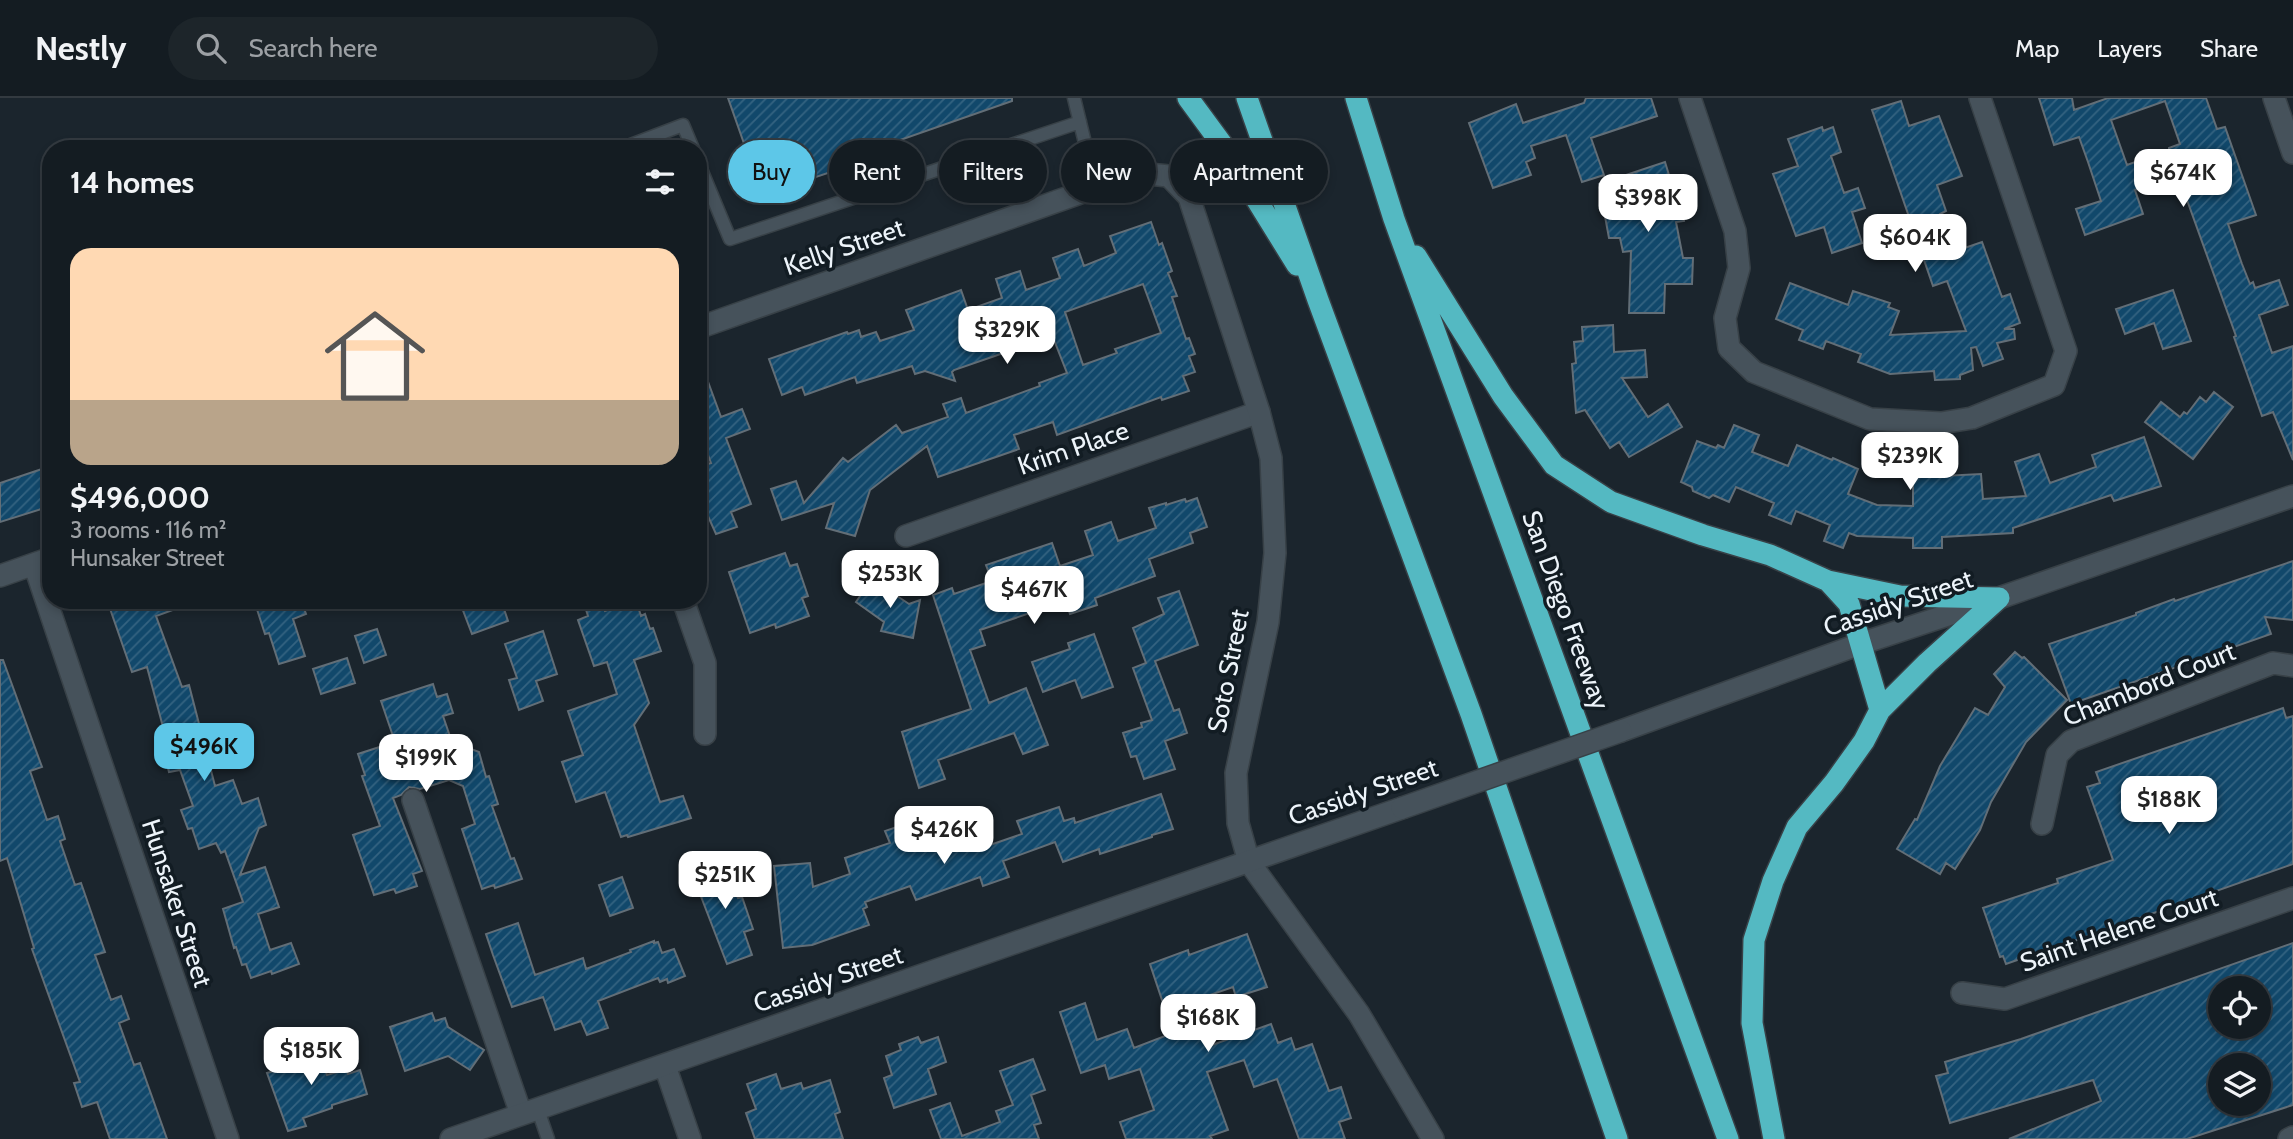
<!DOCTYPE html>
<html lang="en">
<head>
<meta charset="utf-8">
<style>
  :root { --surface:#141c22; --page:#1d252a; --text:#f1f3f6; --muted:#9da1a5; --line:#333a40; --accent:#5dc7e8 }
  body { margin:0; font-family:Cabin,sans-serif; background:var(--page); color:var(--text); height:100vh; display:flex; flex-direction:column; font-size:26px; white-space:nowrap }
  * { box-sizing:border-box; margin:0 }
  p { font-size:23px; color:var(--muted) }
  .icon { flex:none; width:38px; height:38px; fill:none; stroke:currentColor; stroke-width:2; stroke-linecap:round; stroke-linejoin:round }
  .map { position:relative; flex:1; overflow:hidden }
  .panel { position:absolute; left:42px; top:42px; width:665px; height:469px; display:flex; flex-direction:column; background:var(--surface); border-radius:28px; box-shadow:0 4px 10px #0003,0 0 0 2px var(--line) }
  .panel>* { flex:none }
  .top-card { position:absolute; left:728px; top:42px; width:665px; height:63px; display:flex; gap:14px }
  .controls { position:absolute; left:2208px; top:878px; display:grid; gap:14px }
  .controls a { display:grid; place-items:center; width:63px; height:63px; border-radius:50%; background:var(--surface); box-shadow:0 4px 10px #0003,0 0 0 2px var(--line); font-size:35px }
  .price { position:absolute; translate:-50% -60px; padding:0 16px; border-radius:14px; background:#fff; color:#222; font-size:23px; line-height:46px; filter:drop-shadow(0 2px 4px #0008) }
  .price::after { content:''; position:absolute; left:50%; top:42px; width:21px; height:16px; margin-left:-10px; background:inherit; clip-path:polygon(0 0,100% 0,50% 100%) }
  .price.selected { background:var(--accent); color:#111 }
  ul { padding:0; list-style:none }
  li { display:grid; align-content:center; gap:14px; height:371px; padding:0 28px }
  li span { display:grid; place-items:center; height:217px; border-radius:21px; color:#555 }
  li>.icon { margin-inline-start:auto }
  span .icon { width:126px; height:126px; fill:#fffc; stroke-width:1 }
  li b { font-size:30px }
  h2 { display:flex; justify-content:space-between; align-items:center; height:84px; padding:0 28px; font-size:30px }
  .chip { padding:0 24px; border-radius:32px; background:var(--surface); box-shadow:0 4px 10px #0003,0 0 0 2px var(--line); font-size:24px; line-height:63px }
  .chip.selected { background:var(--accent); color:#111 }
  header { display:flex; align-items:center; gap:42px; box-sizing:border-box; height:98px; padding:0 35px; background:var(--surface); border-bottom:2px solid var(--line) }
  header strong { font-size:33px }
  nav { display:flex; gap:38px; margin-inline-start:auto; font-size:24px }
  .search { width:490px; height:63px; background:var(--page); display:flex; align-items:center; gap:18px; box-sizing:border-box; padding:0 24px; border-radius:38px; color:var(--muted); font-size:26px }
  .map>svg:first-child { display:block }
</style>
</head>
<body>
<header>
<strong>Nestly</strong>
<div class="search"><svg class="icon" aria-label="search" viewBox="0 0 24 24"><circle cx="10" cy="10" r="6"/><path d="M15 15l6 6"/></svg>Search here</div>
<nav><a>Map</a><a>Layers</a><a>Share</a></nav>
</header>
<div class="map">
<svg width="2293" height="1041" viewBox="0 0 2293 1041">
  <defs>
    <pattern id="building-hatch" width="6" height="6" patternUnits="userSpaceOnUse" patternTransform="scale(1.75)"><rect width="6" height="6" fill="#11486b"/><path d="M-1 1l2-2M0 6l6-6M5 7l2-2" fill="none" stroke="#346381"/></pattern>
  </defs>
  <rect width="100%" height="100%" fill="#1b252d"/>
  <!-- building -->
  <path fill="url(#building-hatch)" stroke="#626e77" stroke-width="2" fill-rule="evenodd" d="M728 0H1012V3L831 66 834 73 807 82 805 75 760 91Z
    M1586 0H1651L1657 18 1591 40 1604 77 1582 84 1566 37 1531 48 1535 60 1526 64 1531 77 1493 90 1469 25 1516 6 1523 25 1584 5Z
    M2039 0H2072L2074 12 2108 0H2206L2217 31 2225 29 2256 117 2228 126 2242 166 2250 186 2253 184 2255 190 2279 182 2288 207 2259 217 2272 255 2293 248V362L2273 314 2262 318 2234 239 2236 238 2178 77 2135 92 2143 116 2085 137 2076 111 2101 103 2088 64 2079 39 2054 47ZM2165 3 2180 46 2169 50V52L2127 67 2111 22Z
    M1901 3 1909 28 1939 18 1962 78 1937 87 1946 113 1940 116 1953 154 1982 144 2002 199 2010 196 2020 225 2004 231H2014L2015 241 1997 245 2003 261 1983 268 1976 249 1971 250 1973 272 1960 277V281L1935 282 1934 273 1890 276 1858 264 1861 256 1826 243 1823 251 1799 242 1803 232 1776 221 1790 185 1848 207 1853 193 1890 205 1888 209 1899 213 1890 237 1966 233 1947 183 1933 188 1872 12Z
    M1822 29 1823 33 1833 29 1841 54 1831 58 1844 95 1858 90 1865 110 1852 114 1862 145 1832 155 1824 129 1796 138 1773 76 1798 68 1788 41Z
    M1665 64 1673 90 1677 89 1684 123 1676 124 1683 160H1693L1692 186H1665L1664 215H1629L1631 153 1623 154 1620 140H1609L1599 86Z
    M1151 124 1159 147 1162 145 1172 173 1168 175 1177 198 1172 199 1186 241 1189 240 1195 256 1189 258 1195 274 1183 278 1189 293 1162 302 1161 299 1057 337 1053 324 1014 337 1019 351 938 379 927 348 870 392 855 438 826 430 834 405 782 422 771 391 796 383 804 405 843 360 848 364 896 327 902 335 948 319 943 306 961 300 966 315 1040 288 1039 285 1067 275 1052 237 1047 239 1042 224 1007 236 1012 252 954 272 952 274 955 283 925 273 915 276 912 268 857 285 855 279 805 297 802 289 782 297 769 261 847 234 848 236 859 232 861 239 876 234 880 243 914 232 906 212 961 192 968 212 1002 200 996 181 1020 173 1026 192 1060 180 1053 160 1078 151 1084 168 1116 155 1110 138ZM1143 186 1161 235 1115 251 1117 255 1083 267 1065 214Z
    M2173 192 2191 243 2163 251 2154 225 2125 236 2116 211Z
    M1613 227 1614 254 1645 252 1647 279 1622 280 1648 319 1668 306 1682 329 1629 359 1619 344 1610 350 1585 312 1576 315 1572 266 1576 265 1574 244 1583 243 1582 229Z
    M698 262H700L721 319 742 311 750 331 726 340 751 406 731 414 737 429 716 436 703 407 698 409V369L711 365 698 330Z
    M2214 294 2233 309 2193 361 2145 324 2161 304 2180 319 2184 314 2187 316 2200 299 2206 304Z
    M1734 327 1759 337 1752 354 1788 368 1797 347 1832 362 1833 360 1858 371 1848 396 1877 407 1913 408V376H1942V378L1981 376 1983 401 2026 398 2015 364 2039 356 2050 385 2096 369 2092 357 2144 339 2161 388 2114 403 2111 397 2013 430V435L1942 439V450H1913V440L1857 438 1849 435 1843 450 1824 443 1830 427 1796 413 1791 426 1769 417 1774 405 1736 389 1729 404 1713 397 1709 400 1693 393 1692 389 1681 384 1697 343 1716 350 1718 347 1724 350Z
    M51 368V408L0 424V385Z
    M1197 400 1207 429 1190 435 1193 445 1149 461 1155 478 1095 500 1097 507 1070 516 1064 499 1028 512 1030 515 980 532 985 547 970 552 989 605 1026 590 1048 647 1023 656 1014 635 938 662 945 681 919 690 902 634 971 611 933 497 952 490 954 496 992 483 986 467 1052 445 1060 468 1093 457 1085 433 1111 424 1118 443 1156 430 1149 410 1166 405V407L1185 401 1186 404Z
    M785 455 790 468 797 466 808 498 802 500 809 518 776 530 775 526 750 535 729 474Z
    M2293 463V522L2265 519 2271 536 2071 606 2049 546 2136 517V515L2174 501 2175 503Z
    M872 481 909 506 920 502 913 540 881 533 884 524 856 504Z
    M1179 493 1198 547 1155 563 1174 613 1179 611 1187 635 1165 643 1175 671 1144 681 1136 658 1131 659 1123 635 1142 629 1141 625 1152 622 1133 570 1146 565 1133 530 1164 516 1158 500Z
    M107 502H192V505L156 518 182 589 189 587 215 688 233 682 242 706 258 700 266 727 259 730 240 777 265 769 279 809 258 816 270 852 291 845 299 866 272 876 271 873 251 880 246 866 242 867 236 849 234 850 223 811 243 804 225 753 221 755 216 745 199 751 192 730 188 731 181 712 193 708 180 672 169 674 165 658H162L157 641 161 640 159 630 163 629 147 569 132 574Z
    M254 502H301L306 516 293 521 305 558 279 566 269 535 265 536Z
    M459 502H501L508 523 472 536Z
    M583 502H601L605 513 636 502 641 518 645 516 650 531 653 530 661 553 634 562 649 605 634 627 660 704 683 698 691 720 628 739 627 737 621 739 605 694 576 704 562 664 583 657 568 613 617 596 607 564 594 568 578 522 588 518Z
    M377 531 386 557 364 565 355 538Z
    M543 533 557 576 536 583 543 603 519 612 509 582 517 580 505 546Z
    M1094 536 1113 589 1082 600 1075 582 1043 594 1032 564 1070 551 1068 545Z
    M2015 554 2022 560 2024 559 2067 602 2026 644 1991 704 1980 732 1955 771 1946 765 1940 776 1897 751 1915 721 1917 722 1940 668 1975 610 1988 617 2005 589 1994 576Z
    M347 560 355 585 321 596 313 571Z
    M0 562H3L42 669 30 673 47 722 58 718 65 741 60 743 75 787 81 785 105 854 95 857 111 902 121 898 129 921 119 925 134 967 140 965 167 1041H110L97 1004 82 1009 74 985 80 984 32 851 34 850 7 760 0 763Z
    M433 586 437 599 447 596 453 615 443 618 455 653 466 649 479 654 486 679 489 678 498 706 492 708 511 761 514 760 522 781 495 790 494 787 482 791 462 731 475 726 463 688 449 682 420 691 409 689 401 697 393 700 422 773 413 776 417 788 396 795 394 791 374 797 353 737 380 728 362 678 365 677 358 656 395 644 381 603Z
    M2283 610 2286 620 2293 618V766L2037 856V855L2006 866 2003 858 2000 859 1983 810 2058 785 2057 781 2113 762 2087 689 2100 685 2096 674Z
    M1161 696 1173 731 1152 737V739L1100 756 1099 751 1063 764 1055 744 1003 763 1009 779 983 788 980 779 916 802 910 788 865 804 867 809 863 811 869 827 812 847 783 850 774 768 810 765 813 789 850 776 845 760 890 745 885 733 917 722 928 751 984 732 990 747 1022 736 1017 723 1059 709 1064 723 1074 720 1075 725Z
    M715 761 719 774 725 771 738 800 742 799 753 831 744 834 752 857 727 866 700 796 703 794 694 769Z
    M622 779 633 810 610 818 599 787Z
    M518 825 535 877 583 860 586 871 631 854 630 852 654 843V845L658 844 662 855 674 851 685 878 668 885 667 881 660 884 658 880 598 903 608 930 587 937 581 923 555 932 543 899 512 909 493 857 486 836Z
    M1247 836 1267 889 1236 899 1233 889 1201 900 1203 906 1198 907 1212 947 1271 926 1278 945 1291 940 1295 952 1312 946 1329 993 1341 989 1351 1020 1339 1024 1345 1041H1299L1277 981 1254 989 1244 962 1207 974 1228 1032 1210 1038 1212 1041H1126L1120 1024 1154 1012 1140 971 1109 981 1105 967 1081 975 1060 914 1085 905 1097 942 1127 931 1134 950 1173 935 1150 866 1188 852 1189 857Z
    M2293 845V1007L2187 1041H2009L2101 1003 2093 982 1950 1025 1936 978 1948 975 1945 964 2021 941ZM2221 891H2259V929H2221ZM2213 968H2259V1006H2221V990Z
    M432 915 435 923 445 920 448 929 484 952 470 972 448 958 405 973 390 929Z
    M918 939 921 945 938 939 946 964 928 971 936 996 894 1010 884 980 892 977 886 958 901 952 899 946Z
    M318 949 327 977 347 971 348 976 360 972 367 996 332 1007V1010L303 1020 306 1028 288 1033 267 975 281 971 278 961Z
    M1033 961 1045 992 1031 997 1041 1025 1034 1027 1039 1041H941L930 1012 950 1005 962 1038 1000 1024 996 1013 1013 1007 1000 973Z
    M776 976 781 991 801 985 803 991 830 982 840 1014 835 1016 843 1041H755L746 1015 756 1011 747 986Z"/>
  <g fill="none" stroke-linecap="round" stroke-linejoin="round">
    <!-- service casing -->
    <g stroke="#384147" stroke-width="15">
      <path id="service" d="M1074 0 1096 90
        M620 51 683 27 693 51
        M698 64 730 141 1080 24
        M538 1012 548 1041"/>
    </g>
    <!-- minor casing -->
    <g stroke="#384147" stroke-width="24">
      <path id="minor" d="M1690 0 1735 133 1739 170 1725 220 1729 250 1754 274 1870 321 1941 325 1972 320 2054 287 2066 253 1980 0
        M698 230 1137 75 1169 78
        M906 438 1259 314
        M34 466 228 1041
        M0 478 51 460
        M683 502 705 565V636
        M413 702 521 1016
        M2042 726 2057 657 2071 643 2273 565 2293 568
        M1962 895 2005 901 2293 800
        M665 968 690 1041
        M2289 1041 2293 1039"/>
    </g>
    <!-- tertiary casing -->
    <g stroke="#384147" stroke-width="24">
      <path id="tertiary" d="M2274 0 2293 55
        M1169 78 1189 99 1259 314 1271 360 1275 455 1268 524 1236 675 1238 725 1249 764 1359 916 1433 1041"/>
    </g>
    <!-- secondary casing -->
    <g stroke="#384147" stroke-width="24">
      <path id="secondary" d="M1621 633 1860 546 1999 500 2293 398
        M451 1041 1402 710"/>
    </g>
    <!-- motorway casing -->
    <g stroke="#384147" stroke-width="24">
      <path id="motorway" d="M1188 0 1224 49 1297 167
        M1247 0 1318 202 1471 616 1617 1041
        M1356 0 1394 121 1728 1041
        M1416 158 1503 298 1554 367 1611 404 1703 437 1770 457 1828 483 1849 506 1880 612
        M1828 483 1900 498 1999 500
        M1774 1041 1752 925 1754 842 1773 783 1797 729 1834 685 1864 643 1880 612 1927 565 1999 500"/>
    </g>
    <!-- service -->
    <use href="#service" stroke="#46525b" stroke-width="12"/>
    <!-- minor -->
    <use href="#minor" stroke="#46525b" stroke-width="21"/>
    <!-- tertiary -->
    <use href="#tertiary" stroke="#46525b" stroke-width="21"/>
    <!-- secondary -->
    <use href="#secondary" stroke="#46525b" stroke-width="21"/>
    <!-- motorway -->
    <use href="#motorway" stroke="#54b9c2" stroke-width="21"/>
    <!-- secondary-bridge casing -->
    <g stroke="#384147" stroke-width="24" stroke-linecap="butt">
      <path id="secondary-bridge" d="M1402 710 1621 633"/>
    </g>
    <!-- secondary-bridge -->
    <use href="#secondary-bridge" stroke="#46525b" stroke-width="21"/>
  </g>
  <g text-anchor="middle" stroke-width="7" stroke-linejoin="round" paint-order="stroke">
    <!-- street labels -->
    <g font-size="26" fill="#edf4fa" stroke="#121c23">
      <text transform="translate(844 149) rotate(-19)" y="9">Kelly Street</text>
      <text transform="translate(1073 350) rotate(-19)" y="9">Krim Place</text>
      <text transform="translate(1898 505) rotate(-19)" y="9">Cassidy Street</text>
      <text transform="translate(1566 512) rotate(70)" y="9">San Diego Freeway</text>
      <text transform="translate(1228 573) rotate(-79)" y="9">Soto Street</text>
      <text transform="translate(2149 586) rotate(-22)" y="9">Chambord Court</text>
      <text transform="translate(1363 694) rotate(-19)" y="9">Cassidy Street</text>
      <text transform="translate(177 805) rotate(72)" y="9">Hunsaker Street</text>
      <text transform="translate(2119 832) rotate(-19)" y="9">Saint Helene Court</text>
      <text transform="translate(828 881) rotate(-19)" y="9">Cassidy Street</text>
    </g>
  </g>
</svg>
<div class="controls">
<a><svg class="icon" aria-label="locate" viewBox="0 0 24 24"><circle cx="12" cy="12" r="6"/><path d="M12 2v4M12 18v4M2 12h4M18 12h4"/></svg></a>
<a><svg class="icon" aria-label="layers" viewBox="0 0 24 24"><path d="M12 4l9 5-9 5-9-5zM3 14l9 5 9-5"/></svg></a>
</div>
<b class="price" style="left:2183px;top:111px">$674K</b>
<b class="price" style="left:1648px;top:136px">$398K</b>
<b class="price" style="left:1915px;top:176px">$604K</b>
<b class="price" style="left:1007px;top:268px">$329K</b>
<b class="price" style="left:1910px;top:394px">$239K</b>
<b class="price" style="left:890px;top:512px">$253K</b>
<b class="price" style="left:1034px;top:528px">$467K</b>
<b class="price selected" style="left:204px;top:685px">$496K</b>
<b class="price" style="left:426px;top:696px">$199K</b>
<b class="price" style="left:2169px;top:738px">$188K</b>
<b class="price" style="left:944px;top:768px">$426K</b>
<b class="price" style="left:725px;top:813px">$251K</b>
<b class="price" style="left:1208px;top:956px">$168K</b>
<b class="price" style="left:311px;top:989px">$185K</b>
<div class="top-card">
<a class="chip selected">Buy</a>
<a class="chip">Rent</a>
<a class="chip">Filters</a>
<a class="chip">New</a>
<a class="chip">Apartment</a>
</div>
<section class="panel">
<h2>14 homes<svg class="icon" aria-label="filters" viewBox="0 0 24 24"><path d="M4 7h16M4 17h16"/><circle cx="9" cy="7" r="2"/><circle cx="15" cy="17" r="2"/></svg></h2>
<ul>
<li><span style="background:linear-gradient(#ffd9b3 70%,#b9a48a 0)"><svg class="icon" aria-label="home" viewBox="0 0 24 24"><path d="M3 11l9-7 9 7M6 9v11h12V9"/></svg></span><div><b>$496,000</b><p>3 rooms · 116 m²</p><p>Hunsaker Street</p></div></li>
</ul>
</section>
</div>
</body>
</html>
